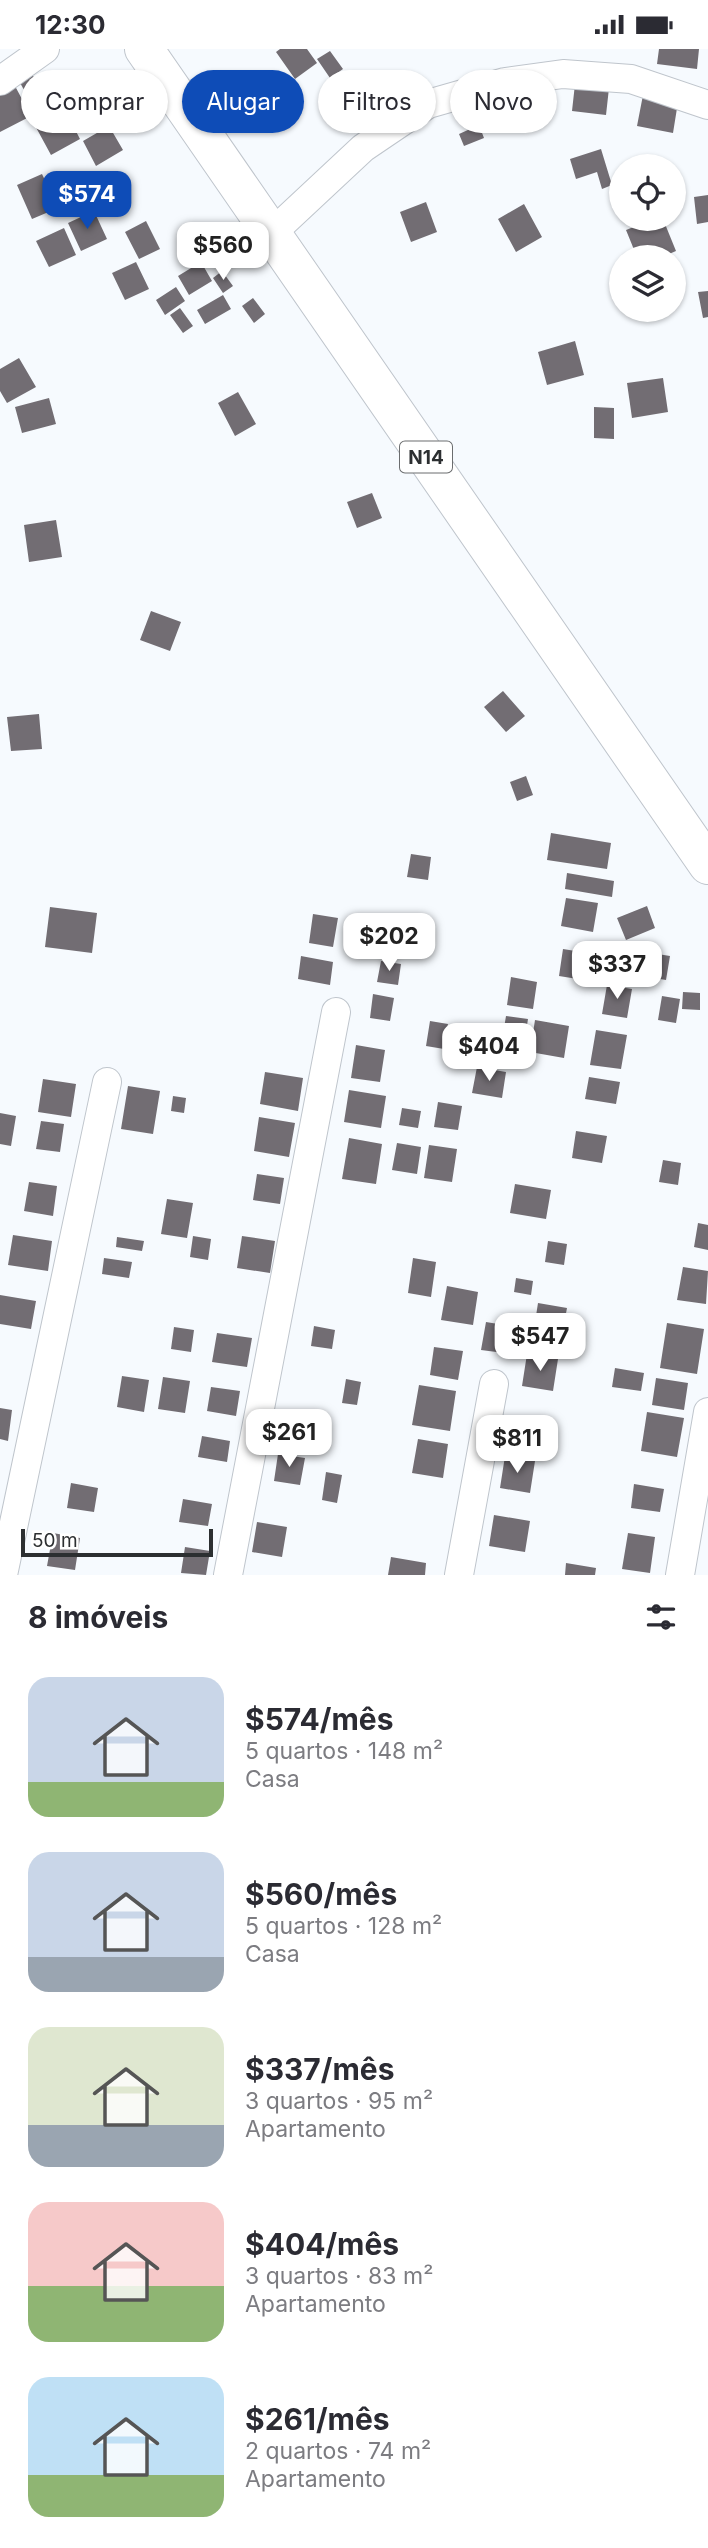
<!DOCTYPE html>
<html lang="pt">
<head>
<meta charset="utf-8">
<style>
  :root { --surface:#fff; --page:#f2f2f3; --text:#2b2b33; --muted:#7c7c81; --accent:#0e4cb7 }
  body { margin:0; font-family:Inter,sans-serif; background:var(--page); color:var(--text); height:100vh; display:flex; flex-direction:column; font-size:26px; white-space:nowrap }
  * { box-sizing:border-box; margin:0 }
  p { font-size:23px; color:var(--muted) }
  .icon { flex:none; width:38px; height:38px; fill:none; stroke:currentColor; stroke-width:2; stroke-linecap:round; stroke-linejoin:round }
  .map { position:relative; height:1526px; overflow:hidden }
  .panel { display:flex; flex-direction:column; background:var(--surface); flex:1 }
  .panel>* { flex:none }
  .top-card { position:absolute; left:21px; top:21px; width:667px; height:63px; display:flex; gap:14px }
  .tools { position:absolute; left:609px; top:105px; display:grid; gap:14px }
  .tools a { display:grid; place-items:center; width:77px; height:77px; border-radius:50%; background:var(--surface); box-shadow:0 2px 5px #0004; font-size:35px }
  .scale { position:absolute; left:21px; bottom:18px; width:192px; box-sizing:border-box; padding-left:7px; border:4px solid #2c2f31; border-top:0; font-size:19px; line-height:24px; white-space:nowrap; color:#2c2f31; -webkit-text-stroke:5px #fff; paint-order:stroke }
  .price { position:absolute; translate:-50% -60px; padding:0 16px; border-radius:14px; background:#fff; color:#222; font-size:23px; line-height:46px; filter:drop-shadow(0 2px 4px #0008) }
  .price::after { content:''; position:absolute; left:50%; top:42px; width:21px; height:16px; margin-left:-10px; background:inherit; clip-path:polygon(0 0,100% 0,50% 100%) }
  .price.selected { background:var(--accent); color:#fff }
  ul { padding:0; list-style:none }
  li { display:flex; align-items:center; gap:21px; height:175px; padding:0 28px }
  li span { display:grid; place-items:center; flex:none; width:196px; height:140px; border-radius:21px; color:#555 }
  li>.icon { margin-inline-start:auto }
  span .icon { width:84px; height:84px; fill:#fffc; stroke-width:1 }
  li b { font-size:30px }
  h2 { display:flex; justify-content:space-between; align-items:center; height:84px; padding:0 28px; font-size:30px }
  .pill { padding:0 24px; border-radius:32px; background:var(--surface); box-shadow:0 2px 5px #0004; font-size:24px; line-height:63px }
  .pill.selected { background:var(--accent); color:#fff }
  .status { display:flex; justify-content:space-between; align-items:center; height:49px; padding:0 35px; background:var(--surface); direction:ltr }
  .status svg { height:19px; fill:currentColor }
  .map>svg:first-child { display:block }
</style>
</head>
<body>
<div class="status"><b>12:30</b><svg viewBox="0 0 49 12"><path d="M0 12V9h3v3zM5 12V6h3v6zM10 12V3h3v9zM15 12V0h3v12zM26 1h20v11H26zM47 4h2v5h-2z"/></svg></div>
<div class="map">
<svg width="708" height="1526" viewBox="0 0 708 1526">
  <rect width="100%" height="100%" fill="#f6fafe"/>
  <!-- building -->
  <path fill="#726d73" d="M280 0H307L317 14 295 30 276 3Z
    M659 0H699L697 20 657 15Z
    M330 2 343 20 330 29 317 10Z
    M32 25 50 56 37 64 19 32Z
    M575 35 609 39 606 66 572 62Z
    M15 37 31 67 0 83V45Z
    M643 46 678 53 673 84 637 77Z
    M62 55 80 90 51 106 32 71Z
    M479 76 484 89 464 97 459 85Z
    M109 77 123 101 96 117 83 92Z
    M601 100 612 136 602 140 597 123 576 130 570 110Z
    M42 125 58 159 32 170 17 136Z
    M708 146V173L697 175 694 148Z
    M426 153 437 183 411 193 400 163Z
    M524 155 542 188 516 203 498 170Z
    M94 162 107 190 81 202 68 174Z
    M654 170H663L676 202 662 208H637L626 181Z
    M146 172 160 200 139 210 125 183Z
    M64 179 76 206 49 218 36 192Z
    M136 213 149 240 125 251 112 224Z
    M201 213 212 232 189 246 178 227Z
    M222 222 233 237 223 244 213 229Z
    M176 238 185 252 165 266 156 251Z
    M708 242V268L703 269 698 243Z
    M223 246 231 260 205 275 197 261Z
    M253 249 265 265 254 274 242 257Z
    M180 259 193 277 183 284 170 266Z
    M575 292 584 326 547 336 538 303Z
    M19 309 36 338 7 354 0 342V320Z
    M663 329 668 363 632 369 627 334Z
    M238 343 256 375 235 387 218 354Z
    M49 349 56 375 22 384 15 358Z
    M594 358 614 359V390L594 389Z
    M372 444 382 469 357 479 347 453Z
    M56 471 62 508 29 513 24 476Z
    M151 562 181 573 170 602 140 591Z
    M503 642 525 667 506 683 484 658Z
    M39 665 42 700 11 702 7 668Z
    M526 727 533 746 517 752 510 733Z
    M551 784 611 794 607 820 547 811Z
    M411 805 431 808 428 831 407 828Z
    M567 824 614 832 612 848 565 840Z
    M566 849 598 854 593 883 561 877Z
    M647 857 655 879 626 891 617 869Z
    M50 858 97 864 92 904 45 898Z
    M313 865 338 869 333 898 309 894Z
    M563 900 594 905 590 932 559 927Z
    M639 902 670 907 666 931 636 926Z
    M301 907 333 913 330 936 298 930Z
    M381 912 401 915 398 936 377 933Z
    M511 928 537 933 533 960 507 956Z
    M607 936 632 940 627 969 602 965Z
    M683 943 700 944V961L682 960Z
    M373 945 394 949 390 972 370 969Z
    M662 947 680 950 676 974 658 971Z
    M506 967 528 970 524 995 502 991Z
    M535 971 569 977 564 1009 530 1003Z
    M430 972 448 975 444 1000 426 997Z
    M596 981 627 986 621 1020 590 1016Z
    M356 996 385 1001 380 1033 351 1029Z
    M477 1018 506 1023 502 1049 472 1044Z
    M265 1023 303 1029 298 1062 260 1055Z
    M589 1028 620 1033 616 1055 585 1050Z
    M43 1030 76 1035 71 1068 38 1063Z
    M128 1037 160 1042 153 1085 121 1080Z
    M349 1041 386 1047 381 1079 344 1073Z
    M173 1047 186 1049 184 1064 171 1062Z
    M438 1053 462 1057 458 1081 434 1078Z
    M402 1059 421 1062 418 1079 399 1076Z
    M0 1064 16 1067 11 1097 0 1095Z
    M259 1068 295 1074 289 1108 254 1102Z
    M41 1072 64 1075 60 1103 36 1100Z
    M576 1082 607 1087 602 1114 572 1109Z
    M349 1089 382 1095 376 1135 342 1130Z
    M397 1094 421 1098 417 1125 392 1121Z
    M429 1096 457 1100 452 1133 424 1129Z
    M663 1111 681 1114 678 1136 659 1133Z
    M257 1125 284 1129 280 1155 253 1151Z
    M29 1133 57 1137 53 1167 24 1162Z
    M515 1135 551 1141 546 1170 510 1164Z
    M167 1150 193 1154 187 1189 161 1185Z
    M698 1174 708 1176V1201L694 1198Z
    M13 1186 52 1192 48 1222 8 1216Z
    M193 1187 211 1190 208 1211 190 1208Z
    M242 1187 275 1192 270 1224 237 1219Z
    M117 1188 144 1192 142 1202 116 1198Z
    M548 1192 567 1195 564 1216 545 1213Z
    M104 1209 132 1213 129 1229 102 1225Z
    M413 1209 436 1213 431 1248 408 1244Z
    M683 1218 708 1222 706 1255 677 1251Z
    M516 1229 533 1232 531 1246 514 1243Z
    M447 1237 478 1243 473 1276 441 1271Z
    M0 1246 36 1252 31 1280 0 1275Z
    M538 1254 567 1259 561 1291 533 1286Z
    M486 1273 516 1278 511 1305 481 1301Z
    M667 1274 704 1280 697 1325 660 1319Z
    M314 1277 335 1281 332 1300 311 1297Z
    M174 1278 194 1281 191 1303 171 1300Z
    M217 1284 252 1289 247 1318 212 1313Z
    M434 1298 463 1302 458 1331 430 1326Z
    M527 1305 558 1310 553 1342 522 1337Z
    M615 1319 644 1324 641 1342 612 1338Z
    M122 1327 149 1331 144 1363 117 1358Z
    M163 1328 190 1332 185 1364 158 1360Z
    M656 1329 688 1334 684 1361 652 1356Z
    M346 1330 361 1333 357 1356 342 1354Z
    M419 1336 456 1342 450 1382 412 1376Z
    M211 1338 240 1342 236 1367 207 1362Z
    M0 1359 12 1361 8 1392 0 1390Z
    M299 1361 328 1366 323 1395 294 1390Z
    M647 1363 684 1369 677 1408 641 1402Z
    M202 1387 230 1392 227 1413 198 1408Z
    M418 1390 448 1395 443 1429 412 1424Z
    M278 1405 305 1409 300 1436 274 1432Z
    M505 1407 535 1412 530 1444 500 1439Z
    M326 1423 342 1426 337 1454 322 1451Z
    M71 1434 98 1439 94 1463 67 1459Z
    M634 1435 664 1440 660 1463 631 1459Z
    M183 1450 212 1455 208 1477 179 1473Z
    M494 1466 530 1472 525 1503 489 1497Z
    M257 1473 287 1478 282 1508 252 1503Z
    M53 1484 80 1489 75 1521 47 1517Z
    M628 1484 655 1488 650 1524 622 1520Z
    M185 1498 210 1502 206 1526 181 1524Z
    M391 1508 426 1514 425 1526H388Z
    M566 1514 596 1519 595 1526H565Z"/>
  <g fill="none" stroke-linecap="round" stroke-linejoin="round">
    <!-- minor casing -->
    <g stroke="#bfc5cc" stroke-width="30">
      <path id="minor" d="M0 32 45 0
        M272 184 363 99 428 55 505 33 563 25 631 30 708 56
        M3 1526 107 1033
        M228 1526 336 963
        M459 1526 494 1335
        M680 1526 708 1363"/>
    </g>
    <!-- primary casing -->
    <g stroke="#bfc5cc" stroke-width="40">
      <path id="primary" d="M144 0 708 816"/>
    </g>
    <!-- minor -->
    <use href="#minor" stroke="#fff" stroke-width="28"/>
    <!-- primary -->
    <use href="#primary" stroke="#fff" stroke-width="38"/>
  </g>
  <g text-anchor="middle" stroke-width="7" stroke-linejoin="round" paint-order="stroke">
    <!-- shield labels -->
    <rect fill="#fff" stroke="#6b6d6f" stroke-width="2" x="400" y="392.5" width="52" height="31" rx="5"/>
    <g font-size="19" font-weight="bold" fill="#2c2f31">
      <text x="426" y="415">N14</text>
    </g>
  </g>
</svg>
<div class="tools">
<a><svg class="icon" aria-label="locate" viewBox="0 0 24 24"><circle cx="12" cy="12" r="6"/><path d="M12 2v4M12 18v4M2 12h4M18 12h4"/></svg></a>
<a><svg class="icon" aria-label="layers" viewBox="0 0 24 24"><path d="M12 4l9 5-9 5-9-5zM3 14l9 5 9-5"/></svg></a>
</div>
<div class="scale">50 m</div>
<b class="price selected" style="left:87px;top:182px">$574</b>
<b class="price" style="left:223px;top:233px">$560</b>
<b class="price" style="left:389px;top:924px">$202</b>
<b class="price" style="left:617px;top:952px">$337</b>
<b class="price" style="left:489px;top:1034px">$404</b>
<b class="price" style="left:540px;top:1324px">$547</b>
<b class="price" style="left:289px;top:1420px">$261</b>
<b class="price" style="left:517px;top:1426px">$811</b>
<div class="top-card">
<a class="pill">Comprar</a>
<a class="pill selected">Alugar</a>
<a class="pill">Filtros</a>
<a class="pill">Novo</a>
</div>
</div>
<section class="panel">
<h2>8 imóveis<svg class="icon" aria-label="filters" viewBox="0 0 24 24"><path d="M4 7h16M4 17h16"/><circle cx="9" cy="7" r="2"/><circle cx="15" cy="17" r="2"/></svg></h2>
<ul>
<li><span style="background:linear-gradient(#c9d6e8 75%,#8fb573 0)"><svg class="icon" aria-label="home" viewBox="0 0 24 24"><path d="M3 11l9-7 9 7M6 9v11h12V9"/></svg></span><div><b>$574/mês</b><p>5 quartos · 148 m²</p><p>Casa</p></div></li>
<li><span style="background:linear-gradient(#c9d6e8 75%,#9aa5b1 0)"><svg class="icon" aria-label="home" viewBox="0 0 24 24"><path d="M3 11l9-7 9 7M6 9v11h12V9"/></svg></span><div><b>$560/mês</b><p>5 quartos · 128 m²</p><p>Casa</p></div></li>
<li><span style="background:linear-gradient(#dfe7d0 70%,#9aa5b1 0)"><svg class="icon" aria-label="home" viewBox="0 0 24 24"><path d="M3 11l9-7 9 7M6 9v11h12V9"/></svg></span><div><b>$337/mês</b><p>3 quartos · 95 m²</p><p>Apartamento</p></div></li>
<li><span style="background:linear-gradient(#f6c9c9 60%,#8fb573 0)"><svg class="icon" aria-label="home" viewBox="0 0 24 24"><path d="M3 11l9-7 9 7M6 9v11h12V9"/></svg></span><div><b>$404/mês</b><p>3 quartos · 83 m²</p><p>Apartamento</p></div></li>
<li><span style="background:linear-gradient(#bfe0f5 70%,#8fb573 0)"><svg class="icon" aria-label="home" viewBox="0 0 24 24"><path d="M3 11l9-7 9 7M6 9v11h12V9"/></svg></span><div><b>$261/mês</b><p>2 quartos · 74 m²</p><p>Apartamento</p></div></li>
</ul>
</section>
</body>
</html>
